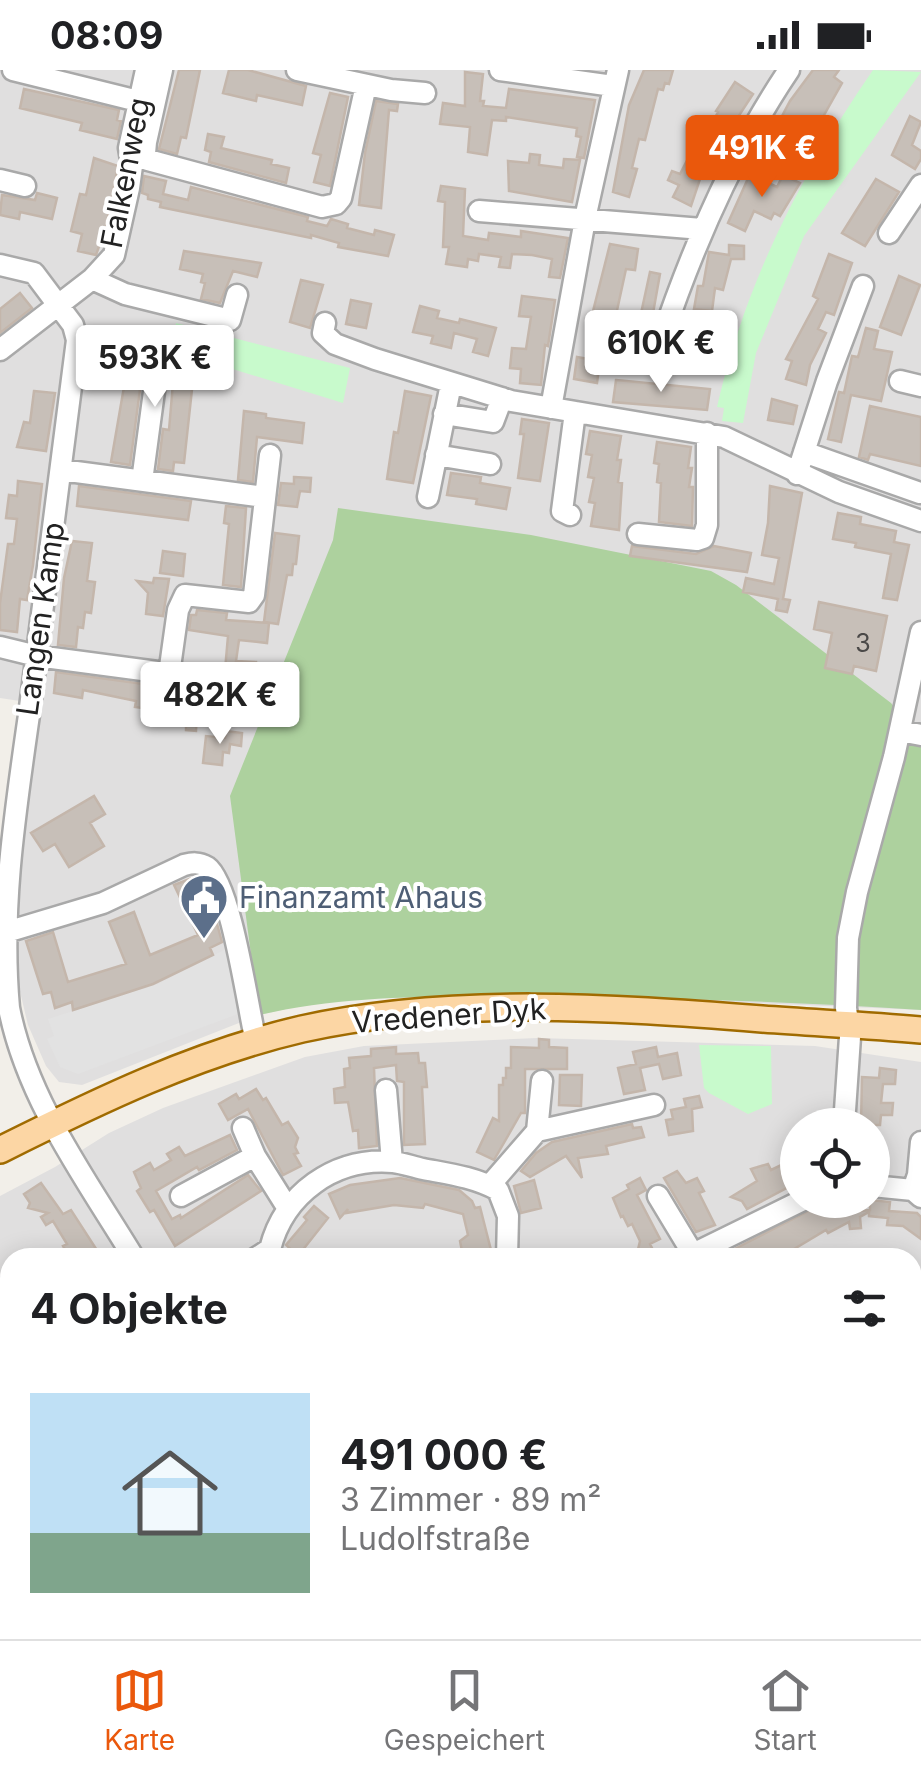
<!DOCTYPE html>
<html lang="de">
<head>
<meta charset="utf-8">
<style>
  :root { --surface:#fff; --page:#f6f6f6; --text:#202124; --muted:#757577; --line:#e0e0e0; --accent:#ea580c }
  body { margin:0; font-family:Inter,sans-serif; background:var(--page); color:var(--text); height:100vh; display:flex; flex-direction:column; font-size:38px; white-space:nowrap }
  * { box-sizing:border-box; margin:0 }
  p { font-size:32px; color:var(--muted) }
  .icon { flex:none; width:55px; height:55px; fill:none; stroke:currentColor; stroke-width:2; stroke-linecap:round; stroke-linejoin:round }
  .map { position:relative; flex:1; overflow:hidden }
  .side { position:absolute; left:0px; top:1178px; width:922px; height:392px; display:flex; flex-direction:column; background:var(--surface); border-radius:30px 30px 0 0; box-shadow:0 5px 25px #0003 }
  .side>* { flex:none }
  .controls { position:absolute; left:780px; top:1038px; display:grid; gap:20px }
  .controls a { display:grid; place-items:center; width:110px; height:110px; border-radius:50%; background:var(--surface); box-shadow:0 5px 25px #0003; font-size:50px }
  .price { position:absolute; translate:-50% -85px; padding:0 22px; border-radius:10px; background:#fff; color:#222; font-size:32px; line-height:65px; filter:drop-shadow(0 2px 5px #0008) }
  .price::after { content:''; position:absolute; left:50%; top:60px; width:30px; height:22px; margin-left:-15px; background:inherit; clip-path:polygon(0 0,100% 0,50% 100%) }
  .price.active { background:var(--accent); color:#fff }
  ul { padding:0; list-style:none }
  li { display:flex; align-items:center; gap:30px; height:250px; padding:0 30px }
  li span { display:grid; place-items:center; flex:none; width:280px; height:200px; border-radius:0px; color:#555 }
  li>.icon { margin-inline-start:auto }
  span .icon { width:120px; height:120px; fill:#fffc; stroke-width:1 }
  li b { font-size:42px }
  h2 { display:flex; justify-content:space-between; align-items:center; height:120px; padding:0 30px; font-size:42px }
  .status { display:flex; justify-content:space-between; align-items:center; height:70px; padding:0 50px; background:var(--surface); direction:ltr }
  .status svg { height:28px; fill:currentColor }
  .menu { display:flex; justify-content:space-around; align-items:center; height:140px; border-top:2px solid var(--line); background:var(--surface); font-size:28px; color:var(--muted) }
  .menu a { display:grid; justify-items:center; gap:5px }
  .menu .active { color:var(--accent) }
  .map>svg:first-child { display:block }
</style>
</head>
<body>
<div class="status"><b>08:09</b><svg viewBox="0 0 49 12"><path d="M0 12V9h3v3zM5 12V6h3v6zM10 12V3h3v9zM15 12V0h3v12zM26 1h20v11H26zM47 4h2v5h-2z"/></svg></div>
<div class="map">
<svg width="921" height="1569" viewBox="0 0 921 1569">
  <rect width="100%" height="100%" fill="#f2efe9"/>
  <!-- residential -->
  <path fill="#e0dfdf" fill-rule="evenodd" d="M0 0H921V940L611 927 377 928 308 934 259 945 82 1015 59 1012 46 996 28 955 17 909 13 864 33 633 0 628Z
    M537 968 815 976 921 992V1569H0V1126L55 1097 109 1063 163 1038 305 987 364 976ZM798 1055H872V1130H798ZM10 1188H912V1560H10Z"/>
  <!-- forest -->
  <path fill="#add19e" d="M338 438 531 465 711 501 736 515 891 633 911 660 921 663V940C799 932 677 928 555 927 455 926 357 923 259 945L230 726 333 470Z"/>
  <!-- park -->
  <path fill="#c8facc" d="M873 0 921 2 804 166 756 283 743 353 722 351 724 338 717 337C746 211 800 106 873 0Z
    M176 253 350 298 343 333 171 280Z
    M699 975 771 976 772 1034 748 1044 709 1023 704 1018Z"/>
  <!-- parking -->
  <path fill="#e2e2e2" d="M226 879 243 942 78 1004 60 997 47 969 54 966 48 949 158 914Z"/>
  <!-- building -->
  <path fill="#c7bfb8" stroke="#c4b6ab" stroke-width="2.5" d="M179 0H200L186 68 181 67 177 84 159 79Z
    M229 0H248L306 16 302 35 257 25 256 31 223 23Z
    M644 0H673L669 14 665 13 663 20 658 19 645 70 639 69 632 98 637 99 629 127 613 122 629 35Z
    M813 0H839L834 7 842 13 820 52 816 50 802 82 787 73 774 98 757 88 758 85 768 64 772 65 790 31Z
    M465 2 483 4 480 31H484L483 36 506 38 509 19 595 30 584 88 577 87 581 67 576 66 577 58 506 47V51L492 50 487 85 468 82 470 57 440 54 443 33 465 36Z
    M735 12 753 24 734 53 738 56 728 73 708 61 718 42 716 41Z
    M24 19 119 40 117 50 121 51 117 69 80 60 82 53 20 38Z
    M330 23 348 27 330 116 314 112 321 85 313 83Z
    M376 31 398 34 397 41 389 40 381 138 359 135 365 83Z
    M910 46 921 52 912 75 921 81V89L915 99 892 85Z
    M208 64 224 67 221 78 272 90 271 94 289 98 286 113 209 92 211 82 205 80Z
    M698 69 707 73 703 81 720 89 712 105 703 100 691 136 673 127 679 115 668 110 672 101 680 104Z
    M530 84 540 85 539 95 563 98 564 89 580 90 572 132 509 121 508 91 529 93Z
    M94 88 118 96 106 157 96 185 78 181 82 164 71 161 80 124 86 125Z
    M750 104 777 117 783 105 800 113 780 146 774 143 771 149 754 141 745 161 728 153Z
    M144 106 166 111 163 124 188 130 191 117 308 147 307 151 327 156 331 149 348 154 347 158 374 165 375 160 394 165 388 186 338 177 339 173 311 165V168L160 137 161 132 148 129V125L142 123Z
    M876 109 899 122 865 176 842 163Z
    M441 116 465 119 463 166 488 170 489 163 521 167V161L568 168 560 208 549 207 552 189 532 185 512 184 510 198 499 197 501 187 479 184 478 191 468 189 467 197 446 194 449 177H443L445 132 438 131Z
    M37 123 57 128 52 149 20 142 19 149 0 145 2 125 35 130Z
    M610 174 638 179 635 200 626 199 611 268 587 265Z
    M729 175 744 176V189H731L723 220 715 218 712 241 694 239 698 216H703L709 182 729 185Z
    M184 181 261 193 257 207 233 201 220 233 201 229 205 213 201 212 203 204 180 199Z
    M829 184 852 193 834 245 826 242 818 259 826 263 810 295 806 315 786 309 792 291 786 289 818 229 813 226Z
    M650 202 660 204 652 249 640 248Z
    M899 206 920 215 901 265 880 257Z
    M301 210 323 215 310 258 290 252Z
    M20 223 32 238 0 263V239Z
    M522 226 555 230 548 276 545 275 541 315 520 313 521 299 510 298 512 278 526 279 531 247 519 246Z
    M351 230 371 234 366 258 346 254Z
    M420 236 439 241 437 248 459 253 460 249 496 258 488 286 473 282 477 269 454 263 451 278 431 273 433 266 413 262Z
    M866 258 878 261 874 279 892 282 881 331 851 325 841 372 828 369 839 322 844 323 852 286 858 287Z
    M684 259 704 261 701 287 680 284Z
    M147 278 167 281 180 288 178 298 194 301 184 393 174 392 173 401 158 399 163 359 169 360 174 301 149 297 141 312 130 395 111 392 129 288 145 290Z
    M577 287 600 291 597 313 574 309Z
    M616 310 710 319 707 340 613 332Z
    M34 321 55 323 46 381 17 377 24 352 30 353Z
    M405 321 431 326 413 413 387 409 394 362 398 363Z
    M772 329 797 336 793 354 768 350Z
    M870 336 921 347V396L870 384 868 390 859 387Z
    M244 341 266 344V348L304 353 302 373 257 367 253 412 238 410Z
    M522 349 549 353 540 411 518 408 524 364H520Z
    M590 361 621 366 617 390H621L618 412 622 413 619 460 591 456 595 433 589 432 594 408 588 407 592 385 586 384Z
    M657 372 691 377 688 398H692L689 417H693L692 456 659 452 661 413 657 412 659 394 654 393Z
    M451 403 481 407 480 413 510 418 506 439 476 434 477 429 447 425Z
    M294 407 311 408 310 422 300 421 297 437 278 435 281 413 294 414Z
    M18 411 42 414 33 495 27 530 20 529 17 562 0 560V533L8 474H14L17 449 6 448 9 425 17 426Z
    M79 416 191 431 188 450 77 436Z
    M770 416 802 423 783 529 790 530 787 542 776 540 778 529 743 522 746 508 774 514 779 488 762 485 768 453Z
    M226 436 246 438 241 517 223 515 229 454 224 453Z
    M838 443 861 447 860 454 896 461 894 472 909 475 897 530 883 528 891 484 855 477 856 473 833 469Z
    M275 463 299 466 296 494H293L292 505H287L278 554 264 552Z
    M72 471 92 473 87 511 95 512 91 543 85 542 83 558 78 557 76 577 58 575 64 508Z
    M632 476 696 484 714 476 751 483 747 502 630 486Z
    M163 481 185 484 183 506 160 503Z
    M154 508 169 509 163 546 146 544 148 523 137 511 153 513Z
    M819 532 887 546 876 601 854 596 852 604 825 598 832 563 814 559Z
    M197 540 227 543 226 550 269 553 267 573 239 570 236 591 256 592 255 613H251L249 633 241 632 240 643 233 642 232 649 217 647 219 630 234 631 236 601 225 600 228 566 189 560 191 545H196Z
    M56 602 151 615 149 626 189 633 188 643 197 644 196 661 186 660V653L163 650 164 641 135 637 136 631 83 620 82 628 54 623Z
    M226 661 242 663 241 676 230 674 229 683 223 682 222 695 203 693 206 666 225 668Z
    M94 726 105 744 90 753 104 776 69 797 55 774 43 781 31 763Z
    M195 807 204 815 211 832 222 872 210 878 213 885 153 914 73 940 72 932 55 938 51 922 43 924 26 871 53 862 68 912 126 894 109 852 134 842 150 885 198 865 174 815Z
    M539 969 549 970V977L567 978V999H525V1043H521L494 1090 477 1082 493 1048 499 1051V1015H503V1008H506V998H511V977L539 978Z
    M396 977V984L418 983 419 993H425L427 1017H422L425 1074 404 1075V1012L397 1011 396 995 374 998 377 1076 359 1078 358 1060 353 1061 348 1032 335 1033 334 1019 345 1017 344 999 350 998 349 988 371 986V979Z
    M656 977 658 987 677 983 681 1005 663 1009 659 994 640 998 645 1020 624 1024 618 998 636 994 633 982Z
    M880 998 896 1000 895 1014H883L881 1033H893L892 1045H881L880 1055H861L862 1007 879 1008Z
    M560 1005H582L581 1036 559 1035Z
    M256 1019 263 1030 266 1028 282 1055 288 1052 298 1068 295 1077 298 1083 294 1084 301 1096 283 1105 248 1039 228 1050 219 1034 236 1024 239 1029Z
    M699 1026 702 1037 692 1039 693 1061 669 1065 666 1050 673 1049 671 1040 686 1037 684 1029Z
    M632 1054 633 1058 641 1057 644 1067 606 1076 608 1084 578 1088 582 1108 566 1086 530 1107 521 1101 536 1083 552 1072Z
    M230 1065 237 1080 199 1100 197 1097 156 1121 172 1149 180 1145 181 1148 248 1105 261 1121 175 1176 154 1140 150 1142 137 1121 141 1118 134 1102 150 1093 154 1100 171 1090 167 1084 179 1077 185 1086Z
    M798 1087V1112L747 1139 742 1131 731 1127 757 1111 751 1099 768 1094 771 1100Z
    M677 1101 686 1113 697 1108 704 1121 699 1123 715 1155 696 1162 664 1108Z
    M400 1108 459 1120 472 1131 475 1138 480 1137 493 1188H471L469 1180 462 1181 460 1171 468 1165 463 1144 425 1134 423 1138 394 1135 346 1143 348 1139 340 1148 329 1124 350 1115Z
    M640 1108 646 1120 637 1125 660 1169 650 1174 657 1188H636L640 1171 632 1154 628 1156 623 1146 621 1147 613 1128 629 1119 627 1115Z
    M534 1110 541 1138 521 1143 514 1116Z
    M41 1113 63 1144 71 1140 102 1188H70L63 1176 67 1174 53 1151 46 1155 41 1147 48 1143 28 1138 30 1133 24 1124Z
    M870 1130 890 1132 889 1141 917 1143 921 1147V1169L903 1156 887 1155 888 1148 869 1146V1142L860 1147 861 1158 850 1159 849 1152 828 1163 826 1160 779 1188H717L824 1133 849 1132 850 1142 870 1140Z
    M314 1136 328 1148 298 1186 286 1175 307 1150 304 1147Z
    M10 1361V1442L0 1448V1365Z"/>
  <g fill="none" stroke-linecap="round" stroke-linejoin="round">
    <!-- minor casing -->
    <g stroke="#a9a9a9" stroke-width="25">
      <path id="minor" d="M13 0 138 31
        M162 0 146 72 145 83 148 90 322 137 336 134 341 128 366 15
        M297 0 391 20 425 23
        M500 0 613 16
        M0 110 25 116
        M479 141 702 159
        M889 163 921 115
        M0 195 34 203 73 255 77 270C62 395 46 520 29 645 15 743 0 839 9 938 27 1030 86 1109 134 1188
        M92 209 125 224 230 250 237 225
        M325 253 323 263 335 274 375 289 511 331 724 367 839 422 921 451
        M661 271C693 176 733 83 789 0
        M0 280 92 209 114 185 129 118 132 96 129 78 146 0
        M900 311 921 316
        M551 338 586 144 618 0
        M444 344 493 352 502 328
        M804 382 920 423
        M436 385 490 394
        M61 400 265 427
        M797 404 827 311 863 216
        M142 411 155 314
        M428 427 451 314
        M570 445 562 441 575 342
        M638 464 697 470 703 468 707 455V363
        M0 577 37 586 165 603 170 597 178 540 185 525 249 532 254 525 270 385
        M900 661 921 665
        M0 864 103 833 184 795C192 793 199 792 207 797 231 814 248 939 256 972
        M386 1020 392 1092
        M844 1055 850 967 846 938 848 868 857 822 894 687 921 562
        M243 1058 255 1086
        M537 1061 654 1035
        M490 1115 537 1061 542 1011
        M872 1116 913 1120 921 1127
        M913 1120 918 1105 921 1072
        M181 1126 255 1086 287 1137
        M658 1126 693 1184
        M256 1188 270 1179C284 1124 334 1087 393 1092 403 1093 413 1097 423 1099 449 1104 474 1107 498 1120L508 1146 507 1188
        M692 1188 693 1184 803 1130
        M0 1219 10 1235
        M912 1282 921 1279
        M0 1351 10 1345
        M0 1480 10 1473
        M912 1530 921 1526
        M689 1560 705 1569
        M911 1560 916 1569
        M310 1569 315 1560
        M521 1569 522 1560"/>
    </g>
    <!-- major casing -->
    <g stroke="#a06b00" stroke-width="30">
      <path id="major" d="M0 1080C98 1031 195 984 302 959 451 926 611 937 762 949 815 953 868 955 921 960"/>
    </g>
    <!-- minor -->
    <use href="#minor" stroke="#fff" stroke-width="20"/>
    <!-- major -->
    <use href="#major" stroke="#fcd6a4" stroke-width="25"/>
  </g>
  <!-- icons -->
  <defs>
    <g id="civic-pin" transform="scale(2.5)"><path d="M0 17L-7.5 6A9.5 9.5 0 1 1 7.5 6Z" fill="#5c6f8a" stroke="#fff"/><path d="M-.6-6.5H3V-4.5H.6V-3L4-1V1h2V6H-6V1h2V-1L-.6-3ZM-1.2 2.5V6h2.4V2.5Z" fill="#fff"/></g>
  </defs>
  <g fill-rule="evenodd">
    <use href="#civic-pin" x="204" y="828"/>
  </g>
  <g text-anchor="middle" stroke-width="8" stroke-linejoin="round" paint-order="stroke">
    <!-- number labels -->
    <g font-size="25" fill="#4b4948">
      <text x="863" y="582">3</text>
    </g>
    <!-- street labels -->
    <g font-size="30" fill="#222" stroke="#fff">
      <text transform="translate(126 103) rotate(-79)" y="10">Falkenweg</text>
      <text transform="translate(41 549) rotate(-82)" y="10">Langen Kamp</text>
      <text transform="translate(449 946) rotate(-4)" y="10">Vredener Dyk</text>
    </g>
    <!-- service labels -->
    <g font-size="30" fill="#4e5e75" stroke="#fff" text-anchor="start">
      <text x="239" y="838">Finanzamt Ahaus</text>
    </g>
  </g>
</svg>
<div class="controls">
<a><svg class="icon" aria-label="locate" viewBox="0 0 24 24"><circle cx="12" cy="12" r="6"/><path d="M12 2v4M12 18v4M2 12h4M18 12h4"/></svg></a>
</div>
<b class="price active" style="left:762px;top:130px">491K €</b>
<b class="price" style="left:661px;top:325px">610K €</b>
<b class="price" style="left:155px;top:340px">593K €</b>
<b class="price" style="left:220px;top:677px">482K €</b>
<section class="side">
<h2>4 Objekte<svg class="icon" aria-label="filters" viewBox="0 0 24 24"><path d="M4 7h16M4 17h16"/><circle cx="9" cy="7" r="2"/><circle cx="15" cy="17" r="2"/></svg></h2>
<ul>
<li><span style="background:linear-gradient(#bfe0f5 70%,#7fa58c 0)"><svg class="icon" aria-label="home" viewBox="0 0 24 24"><path d="M3 11l9-7 9 7M6 9v11h12V9"/></svg></span><div><b>491 000 €</b><p>3 Zimmer · 89 m²</p><p>Ludolfstraße</p></div></li>
</ul>
</section>
</div>
<nav class="menu">
<a class="active"><svg class="icon" aria-label="map" viewBox="0 0 24 24"><path d="M3 6l6-2 6 2 6-2v14l-6 2-6-2-6 2zM9 4v14M15 6v14"/></svg>Karte</a>
<a><svg class="icon" aria-label="saved" viewBox="0 0 24 24"><path d="M7 4h10v16l-5-4-5 4z"/></svg>Gespeichert</a>
<a><svg class="icon" aria-label="home" viewBox="0 0 24 24"><path d="M3 11l9-7 9 7M6 9v11h12V9"/></svg>Start</a>
</nav>
</body>
</html>
